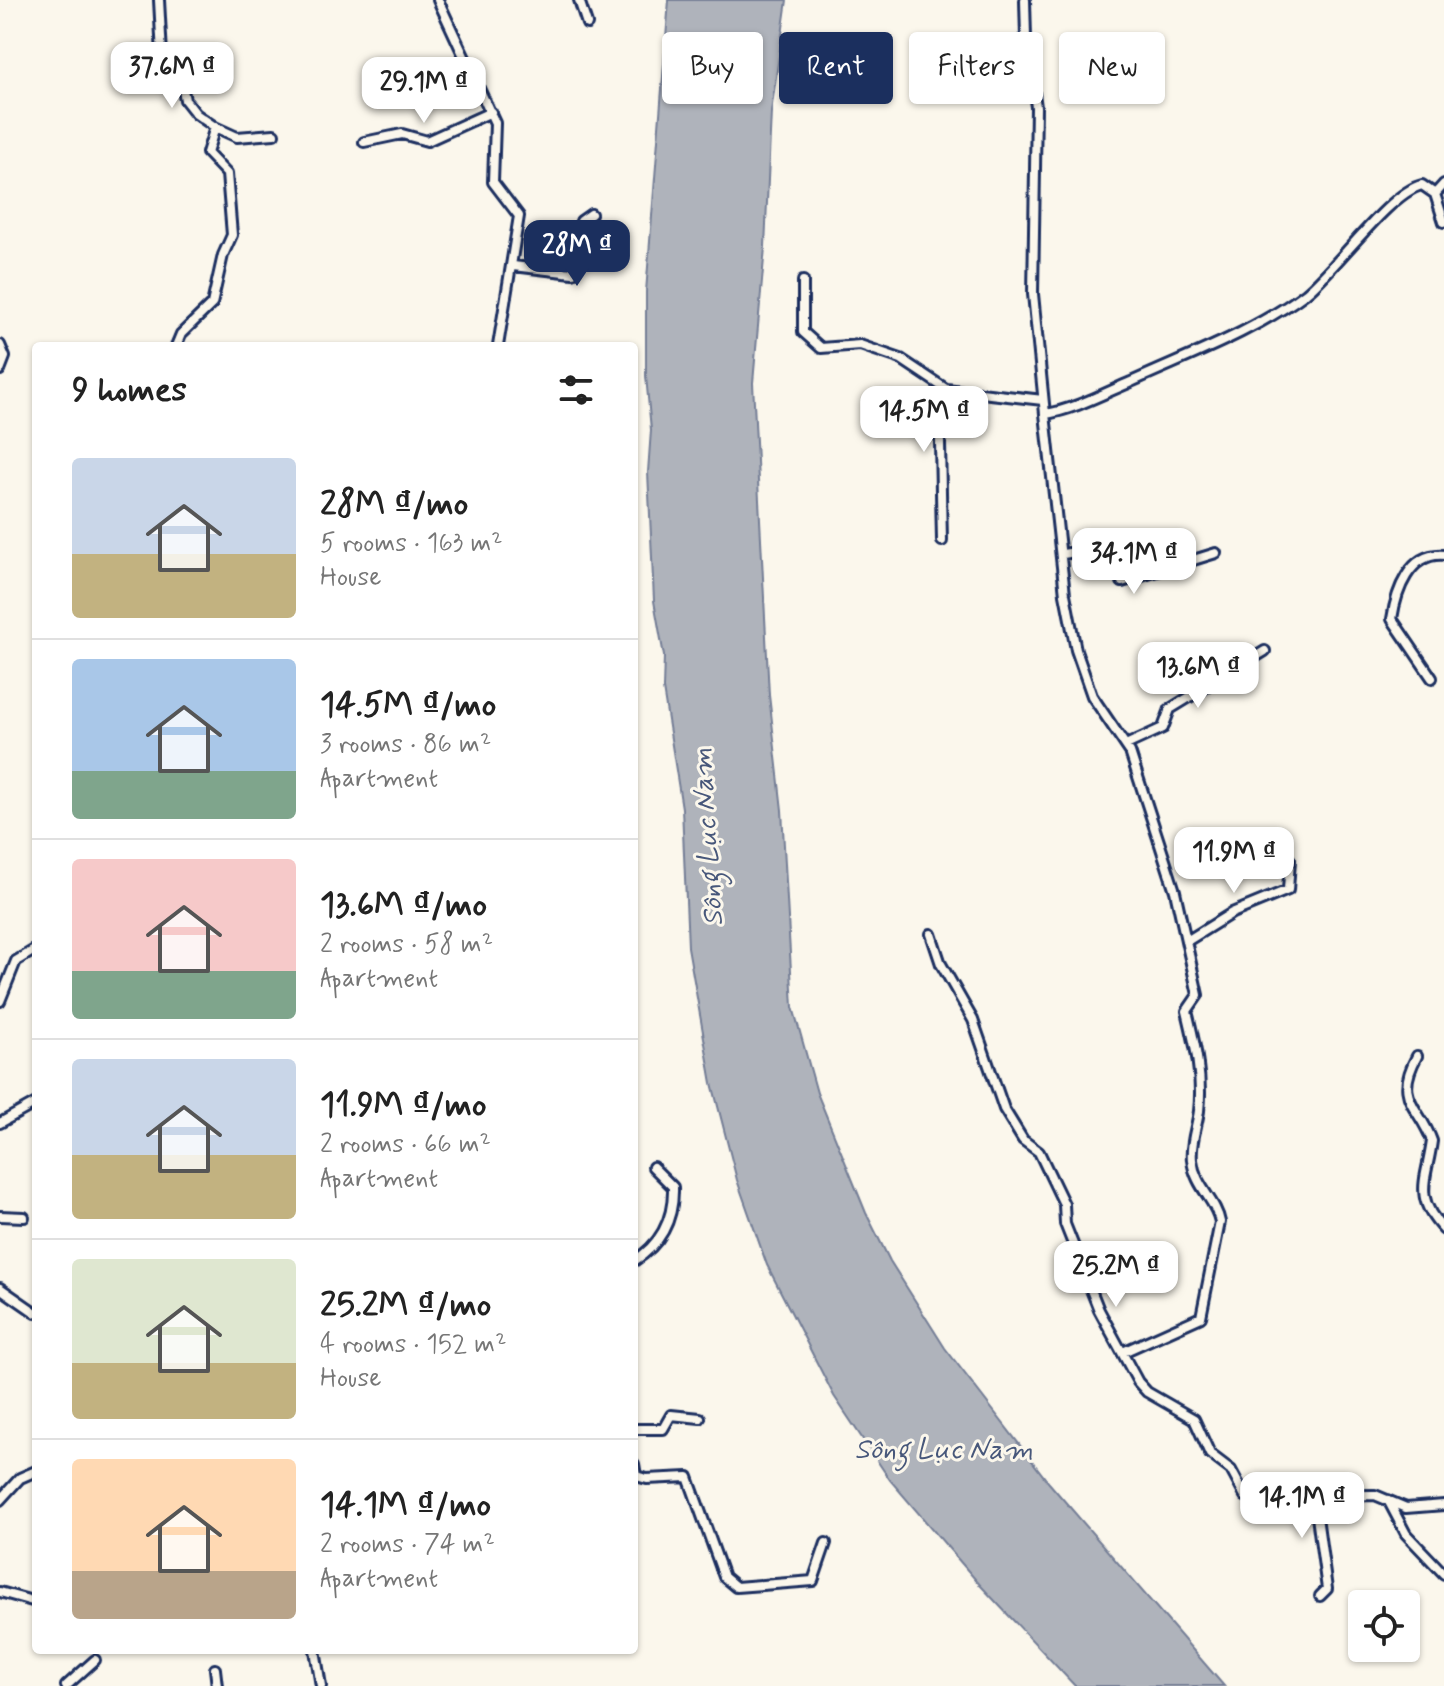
<!DOCTYPE html>
<html lang="en">
<head>
<meta charset="utf-8">
<style>
  :root { --surface:#fff; --page:#f6f6f6; --text:#222; --muted:#767676; --line:#e0e0e0; --accent:#1b2f5e }
  body { margin:0; font-family:Mynerve,sans-serif; background:var(--page); color:var(--text); height:100vh; display:flex; flex-direction:column; font-size:30px; white-space:nowrap }
  * { box-sizing:border-box; margin:0 }
  p { font-size:26px; color:var(--muted) }
  .icon { flex:none; width:44px; height:44px; fill:none; stroke:currentColor; stroke-width:2; stroke-linecap:round; stroke-linejoin:round }
  .map { position:relative; flex:1; overflow:hidden }
  .panel { position:absolute; left:32px; top:342px; width:606px; height:1312px; display:flex; flex-direction:column; background:var(--surface); border-radius:8px; box-shadow:0 2px 6px #0004 }
  .panel>* { flex:none }
  .banner { position:absolute; left:662px; top:32px; width:662px; height:72px; display:flex; gap:16px }
  .buttons { position:absolute; left:1348px; top:1590px; display:grid; gap:16px }
  .buttons a { display:grid; place-items:center; width:72px; height:72px; border-radius:8px; background:var(--surface); box-shadow:0 2px 6px #0004; font-size:40px }
  .price { position:absolute; translate:-50% -68px; padding:0 18px; border-radius:16px; background:#fff; color:#222; font-size:26px; line-height:52px; filter:drop-shadow(0 2px 4px #0008) }
  .price::after { content:''; position:absolute; left:50%; top:48px; width:24px; height:18px; margin-left:-12px; background:inherit; clip-path:polygon(0 0,100% 0,50% 100%) }
  .price.selected { background:var(--accent); color:#fff }
  ul { padding:0; list-style:none }
  li { display:flex; align-items:center; gap:24px; height:200px; padding:0 40px }
  li+li { border-top:2px solid var(--line) }
  li span { display:grid; place-items:center; flex:none; width:224px; height:160px; border-radius:8px; color:#555 }
  li>.icon { margin-inline-start:auto }
  span .icon { width:96px; height:96px; fill:#fffc; stroke-width:1 }
  li b { font-size:34px }
  h2 { display:flex; justify-content:space-between; align-items:center; height:96px; padding:0 40px; font-size:34px }
  .tag { padding:0 28px; border-radius:8px; background:var(--surface); box-shadow:0 2px 6px #0004; font-size:28px; line-height:72px }
  .tag.selected { background:var(--accent); color:#fff }
  .map>svg:first-child { display:block }
</style>
</head>
<body>
<div class="map">
<svg width="1444" height="1686" viewBox="0 0 1444 1686">
  <rect width="100%" height="100%" fill="#fbf7ec"/>
  <filter id="ink" filterUnits="userSpaceOnUse"><feTurbulence type="fractalNoise" baseFrequency=".0125" numOctaves="2"/><feDisplacementMap in="SourceGraphic" scale="16" xChannelSelector="R" yChannelSelector="G"/><feConvolveMatrix kernelMatrix="1 2 1 2 8 2 1 2 1" color-interpolation-filters="sRGB"/></filter>
  <g filter="url(#ink)">
    <!-- water -->
    <path fill="#afb3bb" stroke="#747e96" stroke-width="2" d="M669 0H787L771 112 765 247 753 383 769 695 782 810 793 1007 817 1093 866 1213 890 1261 945 1348 1049 1483 1224 1686H1075L981 1586 890 1480 834 1396 767 1265 737 1180 712 1083 688 947 682 808 663 689 664 656 654 601 648 472 651 430 646 376V292Z"/>
    <g fill="none" stroke-linecap="round" stroke-linejoin="round">
      <!-- street casing -->
      <g stroke="#1b2f5e" stroke-width="14">
        <path id="street" d="M159 0 162 55 179 69 185 100 196 114 215 127 237 137 274 134
          M438 0 495 123 493 182 519 216 498 346
          M579 0 587 24
          M1025 0 1026 38 1036 107 1033 294 1045 414C1073 410 1105 393 1131 382 1190 355 1254 332 1306 293 1336 269 1390 192 1422 185L1435 194 1444 222
          M364 142 402 134 427 141 491 112
          M1435 194 1444 184
          M513 266 573 273 581 221 591 214
          M803 281V332L821 348 860 345 901 359 946 389 1043 400
          M0 345 5 357 0 370
          M176 346 181 334 212 304 223 255 232 235 227 174 207 153 215 127
          M1045 414 1065 594 1076 650 1092 696 1130 752 1175 891 1198 995 1187 1011C1195 1044 1203 1077 1199 1111 1197 1127 1190 1143 1192 1160 1195 1187 1216 1200 1220 1222L1201 1317 1123 1352
          M942 541 939 394 946 389
          M1063 554 1112 546 1122 582 1216 553
          M1432 678 1392 619C1396 592 1409 552 1444 555
          M1126 745 1163 728 1170 709 1265 651
          M931 934 941 964 973 1020 1004 1109 1023 1140 1039 1152 1064 1204 1065 1224 1099 1310 1138 1382 1147 1392 1194 1419 1210 1454 1231 1470 1245 1496 1375 1495 1406 1508 1444 1505
          M1187 941 1232 913 1288 890 1290 860
          M0 1001 16 961 36 949
          M1417 1056C1393 1100 1419 1105 1432 1141 1427 1180 1412 1196 1444 1230
          M0 1123 36 1103
          M0 1216 24 1217
          M634 1261C661 1244 674 1219 673 1187L653 1167
          M0 1288 36 1313
          M634 1429H663L671 1415 700 1418
          M634 1464 636 1476 647 1479 688 1477 724 1577 736 1587 813 1581 826 1543
          M1314 1495 1327 1589 1320 1596
          M0 1500 20 1478 36 1471
          M1388 1500 1406 1534 1444 1574
          M0 1592 36 1602
          M315 1650 321 1686
          M215 1669 217 1686
          M66 1686 95 1660"/>
      </g>
      <!-- street -->
      <use href="#street" stroke="#fbf7ec" stroke-width="8"/>
    </g>
  </g>
  <g text-anchor="middle" stroke-width="6" stroke-linejoin="round" paint-order="stroke">
    <!-- water labels -->
    <g font-size="28" font-style="italic" fill="#47577a" stroke="#fbf7ec">
      <text transform="translate(706 837) rotate(-94)" y="10">Sông Lục Nam</text>
      <text x="944" y="1458">Sông Lục Nam</text>
    </g>
  </g>
</svg>
<div class="buttons">
<a><svg class="icon" aria-label="locate" viewBox="0 0 24 24"><circle cx="12" cy="12" r="6"/><path d="M12 2v4M12 18v4M2 12h4M18 12h4"/></svg></a>
</div>
<b class="price" style="left:172px;top:110px">37.6M ₫</b>
<b class="price" style="left:424px;top:125px">29.1M ₫</b>
<b class="price selected" style="left:577px;top:288px">28M ₫</b>
<b class="price" style="left:924px;top:454px">14.5M ₫</b>
<b class="price" style="left:1134px;top:596px">34.1M ₫</b>
<b class="price" style="left:1198px;top:710px">13.6M ₫</b>
<b class="price" style="left:1234px;top:895px">11.9M ₫</b>
<b class="price" style="left:1116px;top:1309px">25.2M ₫</b>
<b class="price" style="left:1302px;top:1540px">14.1M ₫</b>
<div class="banner">
<a class="tag">Buy</a>
<a class="tag selected">Rent</a>
<a class="tag">Filters</a>
<a class="tag">New</a>
</div>
<section class="panel">
<h2>9 homes<svg class="icon" aria-label="filters" viewBox="0 0 24 24"><path d="M4 7h16M4 17h16"/><circle cx="9" cy="7" r="2"/><circle cx="15" cy="17" r="2"/></svg></h2>
<ul>
<li><span style="background:linear-gradient(#c9d6e8 60%,#c2b280 0)"><svg class="icon" aria-label="home" viewBox="0 0 24 24"><path d="M3 11l9-7 9 7M6 9v11h12V9"/></svg></span><div><b>28M ₫/mo</b><p>5 rooms · 163 m²</p><p>House</p></div></li>
<li><span style="background:linear-gradient(#a9c7e8 70%,#7fa58c 0)"><svg class="icon" aria-label="home" viewBox="0 0 24 24"><path d="M3 11l9-7 9 7M6 9v11h12V9"/></svg></span><div><b>14.5M ₫/mo</b><p>3 rooms · 86 m²</p><p>Apartment</p></div></li>
<li><span style="background:linear-gradient(#f6c9c9 70%,#7fa58c 0)"><svg class="icon" aria-label="home" viewBox="0 0 24 24"><path d="M3 11l9-7 9 7M6 9v11h12V9"/></svg></span><div><b>13.6M ₫/mo</b><p>2 rooms · 58 m²</p><p>Apartment</p></div></li>
<li><span style="background:linear-gradient(#c9d6e8 60%,#c2b280 0)"><svg class="icon" aria-label="home" viewBox="0 0 24 24"><path d="M3 11l9-7 9 7M6 9v11h12V9"/></svg></span><div><b>11.9M ₫/mo</b><p>2 rooms · 66 m²</p><p>Apartment</p></div></li>
<li><span style="background:linear-gradient(#dfe7d0 65%,#c2b280 0)"><svg class="icon" aria-label="home" viewBox="0 0 24 24"><path d="M3 11l9-7 9 7M6 9v11h12V9"/></svg></span><div><b>25.2M ₫/mo</b><p>4 rooms · 152 m²</p><p>House</p></div></li>
<li><span style="background:linear-gradient(#ffd9b3 70%,#b9a48a 0)"><svg class="icon" aria-label="home" viewBox="0 0 24 24"><path d="M3 11l9-7 9 7M6 9v11h12V9"/></svg></span><div><b>14.1M ₫/mo</b><p>2 rooms · 74 m²</p><p>Apartment</p></div></li>
</ul>
</section>
</div>
</body>
</html>
